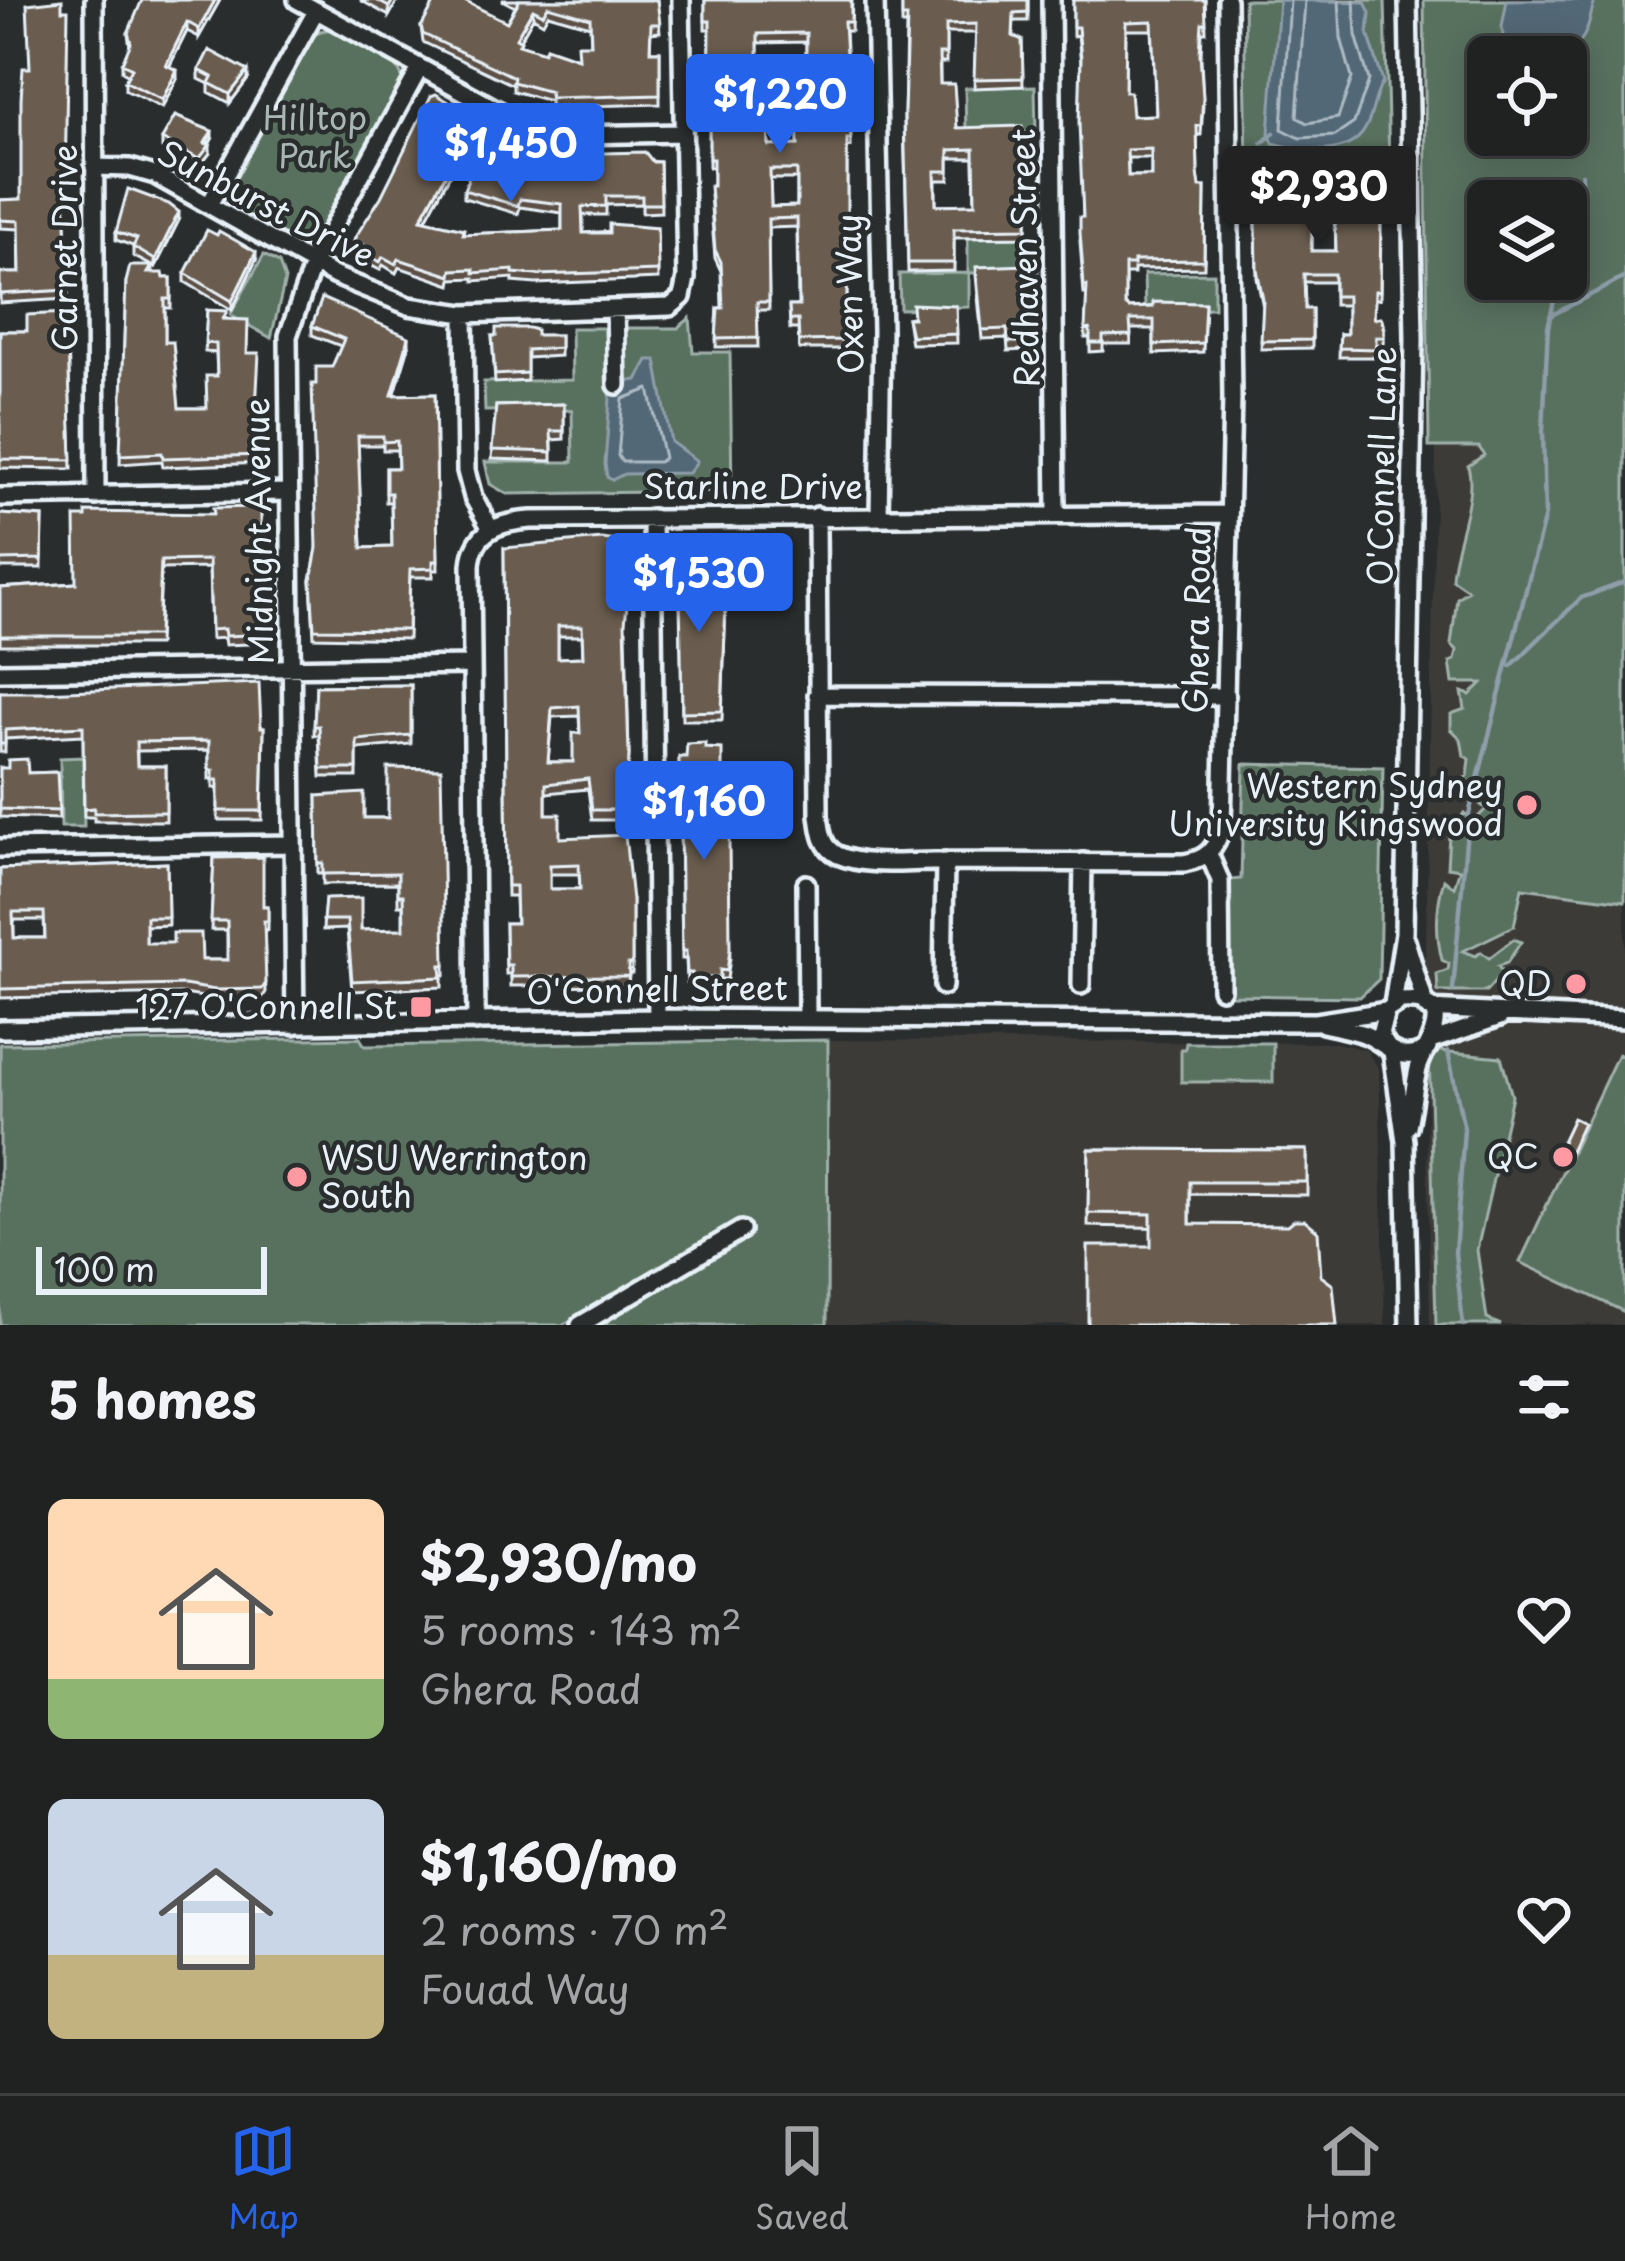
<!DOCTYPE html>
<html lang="en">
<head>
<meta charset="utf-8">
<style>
  :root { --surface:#202222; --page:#2d2f2f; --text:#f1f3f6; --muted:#a2a4a5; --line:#3d3f40; --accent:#2563eb }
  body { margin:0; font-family:"Playpen Sans",sans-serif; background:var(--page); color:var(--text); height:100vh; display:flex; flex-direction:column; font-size:45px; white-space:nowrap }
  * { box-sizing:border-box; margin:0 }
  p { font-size:39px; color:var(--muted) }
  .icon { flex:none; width:66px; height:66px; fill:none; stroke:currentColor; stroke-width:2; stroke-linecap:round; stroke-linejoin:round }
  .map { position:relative; height:1325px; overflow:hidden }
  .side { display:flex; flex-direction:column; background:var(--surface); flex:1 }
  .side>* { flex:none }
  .controls { position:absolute; left:1467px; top:36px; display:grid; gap:24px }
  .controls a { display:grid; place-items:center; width:120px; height:120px; border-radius:18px; background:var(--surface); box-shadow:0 6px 30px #0003,0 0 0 3px var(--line); font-size:60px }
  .scale { position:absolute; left:36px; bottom:30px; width:231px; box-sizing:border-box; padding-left:12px; border:6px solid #e8f1f8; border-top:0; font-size:33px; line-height:42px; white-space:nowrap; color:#e8f1f8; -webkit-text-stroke:9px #2a2d2e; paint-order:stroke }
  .price { position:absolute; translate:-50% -102px; padding:0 27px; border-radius:12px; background:var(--accent); color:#fff; font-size:39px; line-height:78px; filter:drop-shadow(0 3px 6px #0008) }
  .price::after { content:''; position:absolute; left:50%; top:72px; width:36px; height:27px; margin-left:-18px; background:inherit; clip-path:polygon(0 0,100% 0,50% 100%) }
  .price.on { background:#222; color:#fff }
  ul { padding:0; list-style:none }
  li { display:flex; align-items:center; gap:36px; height:300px; padding:0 48px }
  li span { display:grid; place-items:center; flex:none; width:336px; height:240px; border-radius:18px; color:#555 }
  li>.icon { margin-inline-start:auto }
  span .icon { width:144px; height:144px; fill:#fffc; stroke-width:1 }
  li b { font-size:51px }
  h2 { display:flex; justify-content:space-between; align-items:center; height:144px; padding:0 48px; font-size:51px }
  .tabs { display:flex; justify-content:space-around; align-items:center; height:168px; border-top:3px solid var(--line); background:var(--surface); font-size:33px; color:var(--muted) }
  .tabs a { display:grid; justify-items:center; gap:6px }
  .tabs .on { color:var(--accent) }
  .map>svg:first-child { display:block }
</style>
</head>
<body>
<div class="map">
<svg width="1625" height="1325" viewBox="0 0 1625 1325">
  <rect width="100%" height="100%" fill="#2a2d2e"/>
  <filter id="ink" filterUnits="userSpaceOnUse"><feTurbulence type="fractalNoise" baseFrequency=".00833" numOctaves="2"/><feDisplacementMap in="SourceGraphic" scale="24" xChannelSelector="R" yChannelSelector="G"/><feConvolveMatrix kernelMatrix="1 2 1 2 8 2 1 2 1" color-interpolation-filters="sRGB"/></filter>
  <g filter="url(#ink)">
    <!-- built -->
    <path fill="#3d3b38" d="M1625 445V1325H1430L1425 999 1436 447Z
      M828 1040 1337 1043 1366 1050 1379 1069 1385 1325H827Z"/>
    <!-- green -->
    <path fill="#59715e" stroke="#a0b1ab" stroke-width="3" fill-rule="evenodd" d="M1244 0H1385L1389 165 1247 168Z
      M1424 0H1625V901L1522 888 1514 926 1463 951 1476 956 1481 952 1489 958 1514 939 1521 942 1507 963 1498 966 1503 973 1486 992H1438L1437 974 1448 970 1449 964 1442 960C1435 932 1436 906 1444 879L1454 887 1460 869 1447 867 1449 835 1464 813 1474 821 1486 809 1475 800 1483 789 1474 785 1461 789 1456 784 1468 776 1470 759 1464 756 1461 739 1451 729V714L1465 709 1462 692 1470 695 1482 683H1453L1450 662 1455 660 1457 650 1451 644 1457 598 1468 590 1452 579C1453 546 1477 498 1468 466L1484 455 1479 447H1429ZM1488 57H1566V135H1488ZM1488 201H1566V279H1488Z
      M332 29C356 39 401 55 403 83L321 232 312 241 302 244C278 236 232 217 228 191L310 39 320 31Z
      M1035 86 1036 133 966 134 965 88Z
      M1037 236 1038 271 969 273V307L900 309 899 274 968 273V238Z
      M264 255 279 263 285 280 271 338 230 315Z
      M1214 273V308L1145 309 1144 274Z
      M690 318 693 352H730L732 491 507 494 490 484 485 462H573L572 410 485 411 484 382 572 380 571 328H678Z
      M83 757 84 827H61L60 758Z
      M1244 764 1383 767 1379 979 1360 997 1230 995V880L1241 879Z
      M360 1038 365 1046 828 1040 827 1325H600L599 1305 562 1325H0V1044Z
      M1186 1043H1273V1082H1181V1049H1185Z
      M1429 1050 1501 1057 1512 1096 1477 1250 1487 1319 1501 1325H1436Z
      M1618 1054 1625 1057V1312L1520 1262Z"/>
    <!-- water -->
    <path fill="#526776" stroke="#8e9eaa" stroke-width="3" d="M1279 0 1365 2 1370 13 1368 33 1383 82C1373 97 1374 114 1365 129 1348 160 1300 150 1273 143L1269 133Z
      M1507 0H1595C1591 10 1591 20 1587 29 1574 64 1539 57 1508 57L1502 27Z
      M648 360H656L671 442 697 461 689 473 624 474 612 480 607 477 605 464 611 385 637 380Z"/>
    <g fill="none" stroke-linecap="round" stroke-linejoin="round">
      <!-- shore -->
      <path stroke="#acbac4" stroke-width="3" d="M1290 0 1282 129 1300 138 1335 136 1354 123 1369 80 1356 35 1354 0
        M1305 0 1297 117 1307 123 1338 118 1352 78 1341 38 1339 0
        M649 389 664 458 659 462H622L618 456 623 399Z"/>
      <!-- stream -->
      <path stroke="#8e9eaa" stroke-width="4.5" d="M1262 143 1274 133
        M1566 253 1582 174
        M1550 316 1625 277
        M1511 666 1581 598 1625 582
        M1453 990 1468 818 1545 515 1543 430 1548 327 1559 279
        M1448 1051 1464 1129 1455 1253 1463 1325"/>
      <!-- minor casing -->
      <g stroke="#e8f1f8" stroke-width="24">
        <path id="minor" d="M94 0 96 496
          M297 0 523 124 575 135 683 133
          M875 0 882 331 879 516
          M1051 0 1056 515
          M94 167 130 168 155 175 335 276 409 306 464 314 670 307 682 297 686 278 681 0
          M209 205 316 11
          M615 310 617 385
          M464 314 466 471 473 497 491 529
          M0 497 287 492
          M817 516 819 815C821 832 822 847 838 855 867 868 910 861 940 862 1022 862 1103 862 1184 863 1207 859 1216 849 1222 827L1232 398 1227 0
          M652 518 657 1018
          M0 672 471 665
          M817 695 1226 696
          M0 848 292 844
          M1209 854 1220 880 1221 989
          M806 884 807 1018
          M1406 941 1426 1007
          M1081 985 1083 862
          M943 986 945 862
          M1393 1005 1404 933 1414 339 1408 0
          M1428 1009 1625 1019
          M476 1022 471 565C474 530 500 522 531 520L1229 514
          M1323 1024C1337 1027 1351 1030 1364 1034 1388 1044 1401 1067 1428 1048
          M295 1025 288 336 314 261 420 68
          M0 1029 657 1018 1315 1022 1386 1011
          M1434 1040 1500 1017
          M1389 1049 1380 1035 1386 1011 1401 1001C1462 997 1424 1047 1418 1069 1414 1087 1412 1107 1408 1126
          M1392 1052 1405 1141 1409 1325
          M580 1325 741 1230"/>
      </g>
      <!-- minor -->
      <use href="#minor" stroke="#2a2d2e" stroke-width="15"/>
    </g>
    <!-- wall -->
    <path fill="#5b5045" stroke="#e8f1f8" stroke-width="3" fill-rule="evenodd" d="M220 0 199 37 187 31 169 67 177 79 162 108 125 90V81L129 75 122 71V63L130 47 128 33Z
      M360 0H398L389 16Z
      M502 0H657L660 32 651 33 650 51H660V104L550 107V101L513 91V85L423 42 421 27 507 22 515 7ZM548 14 590 26 591 44 578 58 544 52 521 45 519 40 533 17 543 23Z
      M705 0H852L851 31H845L851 139V147L847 148V305L851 327V336H847V349H799L798 329H790L789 306H798L797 227 768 228 769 310H757L758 347H716L718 308H722L721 271 715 258 710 195 713 186V167H709L710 29H705ZM806 42V65L790 66V93H805V111L798 145 769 146 768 118H774L773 89 752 90V71H758V43ZM770 179H797V206L771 207Z
      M902 0H1028V21H1014L1013 36 1022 40 1023 86 974 88 976 33H946V63H940V84L957 128 1028 133 1027 237 954 238V271L908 272 904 121 906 25H902ZM949 158H974L975 204 936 205V180H949Z
      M1073 0H1205L1206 32H1202L1201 57 1203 105 1201 135H1197L1198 174 1200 187H1205L1204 268 1134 269V274H1125V305L1129 308 1205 303 1203 352 1154 354V329H1130L1131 344H1103V351L1090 352V338H1085L1087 294H1084L1080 241 1083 217 1081 64 1078 35 1073 36ZM1126 30H1152L1156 115 1132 116 1125 92ZM1128 158H1151V176H1128Z
      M199 70 248 79 230 103 209 92V84L199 79Z
      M476 127 425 220 464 234 562 230V213L520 207 518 214 464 198V190L504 151 525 149 563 154 660 162 661 212 642 213V204L606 205V215H583V233L657 228 658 279 536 284 513 282V278L474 281V278L452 279 451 285 399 267 396 273 383 265 380 270 370 265V258L354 247V239Z
      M162 139H212L209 144 210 153 199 167 162 148Z
      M1255 173 1381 217 1380 299H1375L1374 318 1384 324V346H1376V357H1339L1340 334H1347V305H1334V282H1304L1305 309H1312V348L1261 349 1263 307 1257 278ZM1335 223 1336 251H1312L1313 224Z
      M65 190 68 299 0 303V273H20L19 229 0 228V200L21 199Z
      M179 220 155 268 152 266V273L164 278H171V308H165V342L179 408H207L217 376 216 353 205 352 207 310 227 319 247 353 257 410H264L263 463 163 467 162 461 120 464 126 282 152 266 133 256V246L116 240V232Z
      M256 260 232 310 185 282V273Z
      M1028 265 1029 338H1025V350L1008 351 1007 338 982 339 976 275Z
      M956 306 957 343 911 344 907 318Z
      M67 313 72 469 0 468V331H27Z
      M312 326 409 346 394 395 435 394 438 570H433V577H410L408 639 314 637 311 580 317 549 332 367 341 346 312 335ZM358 445H383V450H397L398 468H386V502H391L392 547 362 548Z
      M560 335V356L527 358V381L495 383 492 336Z
      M564 404V439L552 440V461L492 459 496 406Z
      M0 514 43 517 42 568H0Z
      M214 514 262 636 248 640V644L225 645 224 638 211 639 209 568 161 569 158 645H0V588L76 583Z
      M504 548 626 630 629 755 626 820H592L588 789 546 793V814L560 838 632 900V973L628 974 629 985 511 986V974H506L505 923H516L515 896H507ZM558 636H582L583 657 558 658ZM579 716 580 733 573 762H548L552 717ZM550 874H579L580 889H550Z
      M674 559 700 600 726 601 722 720H682L680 599H675Z
      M411 685V744L357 749V777H321L319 735H314L316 686Z
      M0 692 264 727 262 820H218V788H213V779H209V750L137 751V766H166V821H94V817H84L83 735 5 739V752H0Z
      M679 757H686L724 837 730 958 727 979H720V987H692V981L687 982 686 959H682Z
      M0 768 28 773 57 772 59 819 0 817Z
      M317 796 364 818H388L445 965V975H442V987L352 991 347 929 323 930 325 899 361 930 403 929V905H398V883L323 884V873H318Z
      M214 858 263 906H268V930H264L266 992 262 998 215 999 184 994 0 998V869L167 863 168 925 146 926V943L202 960H227V930H211ZM14 920H44L45 938H14Z
      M1089 1149 1307 1150V1195L1190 1194V1224L1318 1231 1088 1226Z"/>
    <!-- shaded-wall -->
    <path fill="#4a4138" stroke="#e8f1f8" stroke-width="3" d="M215 0H220L199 37V29Z
      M393 0H398L389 16V7Z
      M533 9V17L516 47V38Z
      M187 22V31L166 73V65Z
      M177 70V79L162 108V100Z
      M248 71V79L230 103V94Z
      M476 119V127L421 228V219Z
      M212 131V139L207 148 210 145V153L199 167V159Z
      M179 212V220L155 268V260Z
      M256 252V260L232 310V301Z
      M409 337V346L392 403V395Z
      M262 627V636L248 640V631Z"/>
    <!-- building -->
    <path fill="#6a5d50" stroke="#e8f1f8" stroke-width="3" fill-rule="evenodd" d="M62 0V10H68L65 187 68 290 0 294V273H20L19 221 0 220V200L21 199V99L23 68H30L27 4Z
      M142 0H215L199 29 187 22 166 65 177 70 162 100 125 81 132 68 122 63 131 43 128 33Z
      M376 0H393L389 7Z
      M436 0H462L507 22 519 1 517 0H657L660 24H651L650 51H660V95L550 98V92L513 82 514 77 423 34 421 27ZM548 6 590 18 591 44H577L578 58 546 47 544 52 519 44 521 41 516 38 533 9 543 14Z
      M705 0H851V22H844L851 139H847V305L851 327H847V340L799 341 798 320H790L789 306H799L797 218 768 219 769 302H757L758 338 716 339 718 308H723L721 262 715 250 710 186H713V159H709L710 21H705ZM806 33V65L790 66V85L805 84V111L797 112 798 145 769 146 767 109H774L773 89 752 90 751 62H758V34ZM770 170H797V206L771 207Z
      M902 0H1028V12L1014 13 1013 36 1022 40 1023 78 974 79 976 24 946 25V54H939L940 84H954L957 128 1022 126 1023 133H1028L1027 228 954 229V263H908L904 113 907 17H902ZM974 149 975 204 936 205 935 171H949V150Z
      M1073 0H1205L1206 23H1202L1200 53 1203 97 1201 126H1197L1198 174 1200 187H1205L1204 260 1134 261V265H1125V305L1129 308 1153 307V302L1205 303 1203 343 1154 345V320H1130L1131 335 1103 336V343H1090V329L1085 330 1087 286H1084L1080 232V217H1083L1079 123 1081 58 1078 27H1073ZM1152 21 1156 115 1132 116 1130 92H1125L1126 22ZM1151 149V176H1128L1127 150Z
      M209 50 248 71 230 94 209 83 212 77 199 70Z
      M436 94 476 119 421 219 464 229 463 234 562 230V204L520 199 518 206 464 190 481 143 504 151 512 139 525 144 523 148 563 154 645 152 653 162H660L661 204H642V196H606V206L582 207 583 233H609V224L657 228 658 271 536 275 513 273V270L474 273V269L452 270 451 276 399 259 396 264 383 257 380 262 370 256 373 251 354 239 381 197 431 96Z
      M175 116 212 131 205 143 210 145 199 159 162 139Z
      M1375 159 1380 172 1381 208 1380 291H1375L1374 318H1381L1384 324V337H1376V349L1339 348 1340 334H1347V296H1334V274H1304L1305 309H1312V340L1261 341 1263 300 1257 269 1255 173H1263V164H1299L1304 189 1329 188V160ZM1313 215H1335L1336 251H1311Z
      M128 189 169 204 179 212 155 260 133 247 137 239 116 232Z
      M207 230 217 235 219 231 256 252 232 301 185 273Z
      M1028 265 1029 329H1024L1025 342H1008L1007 329 982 330 976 267Z
      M130 266H152L148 273H163L164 278H171V299H165V342H173L179 408H207L206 376H217L216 344 205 343 207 310 227 311 223 319 248 320 247 353H259L256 410H264L263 455 163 458 162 453 120 455 126 282Z
      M322 298 409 337 392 395 435 394 438 561H433V568L410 569 408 630 314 629 311 580 317 548 312 384H316V367H332L344 339 312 326ZM358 436H383V442L397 441 398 468H386V493H391L392 547 362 548Z
      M912 304 956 306 957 334 911 336 907 318H913Z
      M67 313 72 460 0 459V331H27V315Z
      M496 328H529L536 330V335H560V348L527 350V373L495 375 492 336H496Z
      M564 404V431H551L552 452 492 450 496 406Z
      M256 507 261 513 262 627 248 631V635L225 636 224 629 211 630 209 560 161 561 158 636H0V588L76 583 75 517H86V512L214 514 213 508Z
      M0 514 43 517 42 559 0 560Z
      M602 539 625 542 630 577 625 623 629 755 626 810H592L588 779 546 784V814H560V838L625 835 632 900V964H628L629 976 511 977V965H506L505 923H516L515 886H507L504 548ZM558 626H582L583 657 558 658ZM579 706 580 733H573V762H548L552 708ZM579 864 580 889H550V865Z
      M675 542H687L690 547H703L700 600 726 601 722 711 682 712 680 590H675Z
      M259 683 261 727H264L262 811H218V780H213V770H209V741L136 742 137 766H166V812H150L94 813V808L84 809 83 726 5 730V744H0V692H43Z
      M411 685V735L357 740V769H321L319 726H314L316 686Z
      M705 743V748L722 749V780H726L724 837H729L730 950 727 971 720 970V978H692V973H687L686 951H682L679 757H686L687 744Z
      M27 759 28 773 57 772 59 811 0 809V768H8V760Z
      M388 768 441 769 445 965H441L442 977 352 981 347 920H323L325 899 361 898V930L404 929 403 895H398V873L323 874V863H318L317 796 364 793V818H388Z
      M263 857V906H268V921H264L266 983 262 989 215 990 184 985 0 989V869L167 863 168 917H146V943H173V933H201L202 960H228L227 921H211L214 858ZM13 912H44L45 938H14Z
      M1573 1118 1583 1123 1568 1155 1558 1150Z
      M1089 1149 1307 1150V1182H1190V1224L1288 1225 1294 1220H1305L1318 1231 1321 1276 1333 1285 1337 1325H1088V1246H1151V1214L1088 1213Z"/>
  </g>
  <!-- markers -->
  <g fill="#ff9aa2" stroke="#2a2d2e" stroke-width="4.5">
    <circle cx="1527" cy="805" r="12"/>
    <circle cx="1576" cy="984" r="12"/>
    <rect x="409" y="995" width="24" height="24" rx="6"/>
    <circle cx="1563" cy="1157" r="12"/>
    <circle cx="297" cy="1177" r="12"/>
  </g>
  <g text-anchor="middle" stroke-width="9" stroke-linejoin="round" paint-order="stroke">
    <!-- park labels -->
    <g font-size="33" fill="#a8b7b3" stroke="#2a2d2e">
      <text x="315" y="130">Hilltop<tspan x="315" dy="38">Park</tspan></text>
    </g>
    <!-- street labels -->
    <g font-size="33" fill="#e8f1f8" stroke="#2a2d2e">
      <text transform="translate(266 204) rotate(27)" y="12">Sunburst Drive</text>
      <text transform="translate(65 248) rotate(-90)" y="12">Garnet Drive</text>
      <text transform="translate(1025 258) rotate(-91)" y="12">Redhaven Street</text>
      <text transform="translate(850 294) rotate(-91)" y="12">Oxen Way</text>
      <text transform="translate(1382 466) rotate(-89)" y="12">O'Connell Lane</text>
      <text x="753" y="499">Starline Drive</text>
      <text transform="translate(259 531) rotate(-91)" y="12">Midnight Avenue</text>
      <text transform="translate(1197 620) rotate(-89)" y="12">Ghera Road</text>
      <text transform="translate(657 990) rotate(-1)" y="12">O'Connell Street</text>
    </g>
    <!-- poi labels -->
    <g font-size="33" fill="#e8f1f8" stroke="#2a2d2e" text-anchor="end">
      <text x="1503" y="798">Western Sydney<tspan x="1503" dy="38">University Kingswood</tspan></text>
      <text x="1552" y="996">QD</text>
      <text x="397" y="1019">127 O'Connell St</text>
      <text x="1539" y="1169">QC</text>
      <text x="321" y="1170" text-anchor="start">WSU Werrington<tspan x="321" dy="38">South</tspan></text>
    </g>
  </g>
</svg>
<div class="controls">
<a><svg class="icon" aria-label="locate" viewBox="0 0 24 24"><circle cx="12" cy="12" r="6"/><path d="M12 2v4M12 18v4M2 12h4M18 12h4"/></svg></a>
<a><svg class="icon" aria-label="layers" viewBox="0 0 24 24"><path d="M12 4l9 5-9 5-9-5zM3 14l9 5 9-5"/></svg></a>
</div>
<div class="scale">100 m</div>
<b class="price" style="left:780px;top:156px">$1,220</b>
<b class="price" style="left:511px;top:205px">$1,450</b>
<b class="price on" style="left:1319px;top:248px">$2,930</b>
<b class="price" style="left:699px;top:635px">$1,530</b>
<b class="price" style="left:704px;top:863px">$1,160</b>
</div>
<section class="side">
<h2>5 homes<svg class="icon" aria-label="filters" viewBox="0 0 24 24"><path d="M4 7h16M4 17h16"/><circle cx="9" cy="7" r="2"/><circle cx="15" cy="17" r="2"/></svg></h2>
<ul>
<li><span style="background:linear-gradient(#ffd9b3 75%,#8fb573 0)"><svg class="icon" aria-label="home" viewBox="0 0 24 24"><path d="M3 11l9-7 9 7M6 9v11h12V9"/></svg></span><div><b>$2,930/mo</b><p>5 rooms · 143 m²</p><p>Ghera Road</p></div><svg class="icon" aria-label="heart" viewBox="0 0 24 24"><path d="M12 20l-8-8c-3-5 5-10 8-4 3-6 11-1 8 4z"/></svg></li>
<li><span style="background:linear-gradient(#c9d6e8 65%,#c2b280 0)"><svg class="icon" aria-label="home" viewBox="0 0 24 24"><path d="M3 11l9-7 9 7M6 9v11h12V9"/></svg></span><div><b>$1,160/mo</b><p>2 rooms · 70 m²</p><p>Fouad Way</p></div><svg class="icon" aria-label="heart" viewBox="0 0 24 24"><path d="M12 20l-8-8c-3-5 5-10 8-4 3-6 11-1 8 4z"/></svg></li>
</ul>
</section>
<nav class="tabs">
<a class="on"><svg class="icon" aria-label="map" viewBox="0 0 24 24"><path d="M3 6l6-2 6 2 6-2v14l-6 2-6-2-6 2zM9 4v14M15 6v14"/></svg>Map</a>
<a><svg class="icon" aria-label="saved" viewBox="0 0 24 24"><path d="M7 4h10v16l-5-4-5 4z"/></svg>Saved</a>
<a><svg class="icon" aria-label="home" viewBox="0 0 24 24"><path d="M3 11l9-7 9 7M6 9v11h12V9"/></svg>Home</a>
</nav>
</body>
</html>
